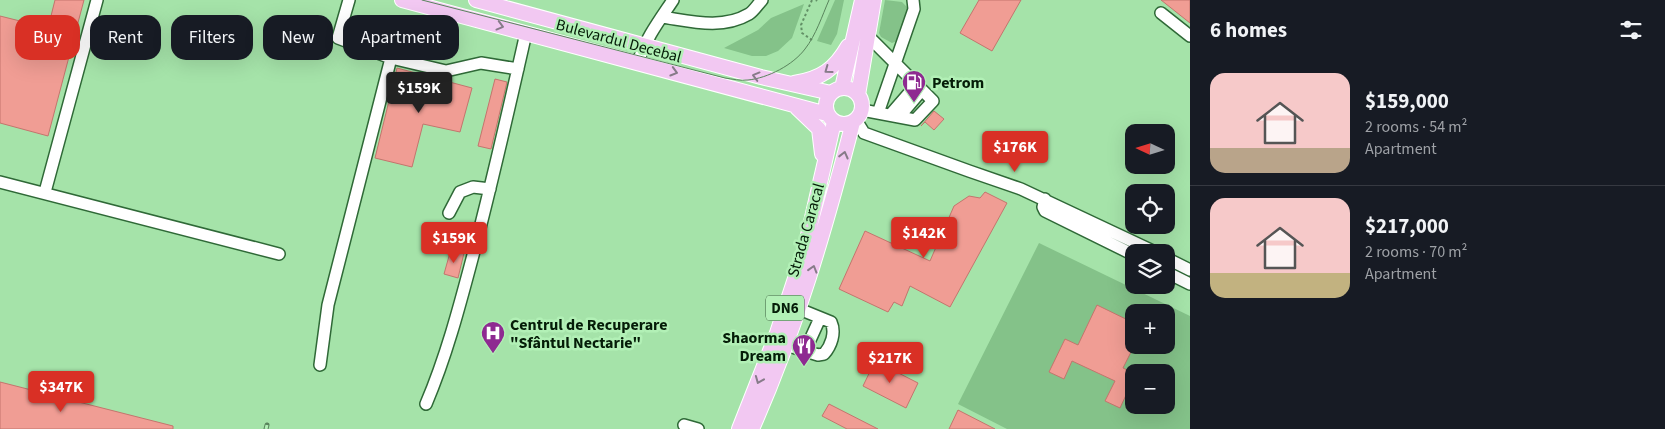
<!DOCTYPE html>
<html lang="en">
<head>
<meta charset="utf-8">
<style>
  :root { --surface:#171b24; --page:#242831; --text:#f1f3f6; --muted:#9ea1a6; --line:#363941; --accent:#d93025 }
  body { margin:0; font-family:"Source Sans 3",sans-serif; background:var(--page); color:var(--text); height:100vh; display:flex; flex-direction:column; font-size:19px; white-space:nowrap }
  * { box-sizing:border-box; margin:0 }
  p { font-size:16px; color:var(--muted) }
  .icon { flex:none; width:28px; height:28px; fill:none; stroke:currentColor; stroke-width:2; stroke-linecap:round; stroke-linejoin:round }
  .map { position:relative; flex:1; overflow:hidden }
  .drawer { display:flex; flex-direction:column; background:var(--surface); width:475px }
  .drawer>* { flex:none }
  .guide { position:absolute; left:15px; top:15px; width:475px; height:45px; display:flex; gap:10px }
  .needle { width:32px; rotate:274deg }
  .fabs { position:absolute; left:1125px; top:124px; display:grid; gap:10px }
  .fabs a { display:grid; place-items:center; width:50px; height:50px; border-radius:10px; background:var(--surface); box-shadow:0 5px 20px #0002; font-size:25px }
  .price { position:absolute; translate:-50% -42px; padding:0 11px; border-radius:5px; background:var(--accent); color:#fff; font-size:16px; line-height:32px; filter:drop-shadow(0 1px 2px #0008) }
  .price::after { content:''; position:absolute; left:50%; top:30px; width:15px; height:11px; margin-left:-8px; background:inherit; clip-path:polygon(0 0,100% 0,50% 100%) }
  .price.active { background:#222; color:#fff }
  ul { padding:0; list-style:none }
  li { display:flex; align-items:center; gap:15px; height:125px; padding:0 20px }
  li+li { border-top:1px solid var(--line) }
  li span { display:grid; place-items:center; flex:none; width:140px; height:100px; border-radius:15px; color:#555 }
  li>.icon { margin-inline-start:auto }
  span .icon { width:60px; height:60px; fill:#fffc; stroke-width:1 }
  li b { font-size:21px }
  h2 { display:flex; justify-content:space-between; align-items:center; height:60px; padding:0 20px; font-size:21px }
  .pill { padding:0 18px; border-radius:15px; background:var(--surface); box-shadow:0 5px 20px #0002; font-size:18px; line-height:45px }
  .pill.active { background:var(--accent); color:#fff }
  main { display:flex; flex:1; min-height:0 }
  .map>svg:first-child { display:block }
</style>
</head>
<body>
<main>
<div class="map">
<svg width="1190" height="429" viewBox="0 0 1190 429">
  <rect width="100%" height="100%" fill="#a5e3a9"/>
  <!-- green -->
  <path fill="#84c289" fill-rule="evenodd" d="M835 0H844L837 34 831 45 817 41Z
    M885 0 902 2 907 7 908 16 897 41 892 43 881 37 879 33Z
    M804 4 792 38 778 51 766 56H752L724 48 758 30 771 18Z
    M1039 243 1190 316V429H1007L958 404ZM1134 312H1166V345H1134ZM1134 372H1166V405H1134Z"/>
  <!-- building -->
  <path fill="#f09d94" stroke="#c3756d" d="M55 0H84L48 136 0 123V16L48 28Z
    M979 0H1021L992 51 960 33Z
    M1161 0H1190V23Z
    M397 68 472 88 460 132 423 124 412 167 375 158Z
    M495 79 507 82 491 149 478 146Z
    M934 111 944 119 934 130 925 122 921 126Z
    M985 192 1007 203 950 307 910 286 902 306 894 302 888 312 839 289 865 231 930 261 954 206 969 196 980 198Z
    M451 249 464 253 458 278 444 274Z
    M1097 305 1134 323V346L1123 368 1134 373V378L1120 408 1105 401 1115 381 1072 361 1064 379 1049 372 1065 339 1078 345Z
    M875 361 918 383 906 408 863 386Z
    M0 382 173 426V429H0Z
    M829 404 878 429H847L822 416Z
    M958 410 995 429H949Z"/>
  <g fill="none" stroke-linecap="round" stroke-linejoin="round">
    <!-- minor casing -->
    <g stroke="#2f6937" stroke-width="14">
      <path id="minor" d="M349 0 338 38 391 58 446 71 481 63 518 69
        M1161 13 1190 36
        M662 17C690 21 722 30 749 14 754 11 758 4 762 0
        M638 62C646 38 659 21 673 0
        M862 110 915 120 933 101 868 36
        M878 113 914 9 913 0
        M890 115 916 85
        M899 117 922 90
        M856 120 864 133 969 171 1021 189 1155 252
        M0 182 279 254
        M45 192 97 0
        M1045 199 1043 207 1045 211 1134 255
        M449 213 460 192 473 187 490 189
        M1166 258 1190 270
        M1166 272 1190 284
        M786 345 818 355 824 354C831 346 836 333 831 322L799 309
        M805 351 820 318
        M320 365 328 305 391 58
        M426 404C446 357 459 308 472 259 492 184 509 108 526 33
        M684 425 698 429"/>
    </g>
    <!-- major casing -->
    <g stroke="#fff" stroke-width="16">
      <path id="major" d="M402 0 827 114
        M476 0 761 77 831 93
        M794 83C821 79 835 69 848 46
        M826 106a18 18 0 1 1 36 0a18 18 0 1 1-36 0Z
        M842 88 862 0
        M858 95 874 0
        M797 108 819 129 822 154
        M739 429 777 333 805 248 834 122
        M752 429C796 330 826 227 853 122"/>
    </g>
    <!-- path -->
    <path stroke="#629066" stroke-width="2" stroke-dasharray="2.5 2.5" stroke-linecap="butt" d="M816 0 817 1
      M812 40 802 33 801 25 812 0"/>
    <!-- minor -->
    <use href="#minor" stroke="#fff" stroke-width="11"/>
    <!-- major -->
    <use href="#major" stroke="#f2c8f2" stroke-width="14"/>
    <!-- tram -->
    <path stroke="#59845c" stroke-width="1" d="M422 0 725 78C732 79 741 81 748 80 768 78 793 65 805 49 816 35 822 16 829 0"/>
    <!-- rail casing -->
    <g stroke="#59845c" stroke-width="5">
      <path id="rail" d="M266 429 267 425"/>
    </g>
    <!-- rail -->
    <use href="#rail" stroke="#b2f0b6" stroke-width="3" stroke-dasharray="9" stroke-linecap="butt"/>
  </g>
  <!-- one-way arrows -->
  <defs><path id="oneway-chevron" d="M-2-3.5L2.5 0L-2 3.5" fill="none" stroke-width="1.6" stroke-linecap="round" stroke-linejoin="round" transform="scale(1.25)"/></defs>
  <g stroke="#877b89">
    <use href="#oneway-chevron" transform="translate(500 26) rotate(15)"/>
    <use href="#oneway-chevron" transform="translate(828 70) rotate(144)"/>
    <use href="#oneway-chevron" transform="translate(674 72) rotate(16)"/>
    <use href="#oneway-chevron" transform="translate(756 76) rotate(-165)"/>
    <use href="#oneway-chevron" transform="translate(844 155) rotate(-76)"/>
    <use href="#oneway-chevron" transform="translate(813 269) rotate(-73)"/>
    <use href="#oneway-chevron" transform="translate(759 380) rotate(112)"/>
  </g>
  <!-- icons -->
  <defs>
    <g id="fuel-pin" transform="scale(1.25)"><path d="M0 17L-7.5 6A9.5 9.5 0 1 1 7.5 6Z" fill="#8e2a91" stroke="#b2f0b6"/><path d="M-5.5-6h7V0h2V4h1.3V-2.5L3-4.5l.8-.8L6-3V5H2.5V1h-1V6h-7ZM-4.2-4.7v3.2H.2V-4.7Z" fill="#fff"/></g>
    <g id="hospital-pin" transform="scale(1.25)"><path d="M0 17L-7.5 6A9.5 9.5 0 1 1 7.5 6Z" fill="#8e2a91" stroke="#b2f0b6"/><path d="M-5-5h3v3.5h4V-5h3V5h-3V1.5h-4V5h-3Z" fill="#fff"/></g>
    <g id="restaurant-pin" transform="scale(1.25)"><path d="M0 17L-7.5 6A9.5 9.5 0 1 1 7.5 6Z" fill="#8e2a91" stroke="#b2f0b6"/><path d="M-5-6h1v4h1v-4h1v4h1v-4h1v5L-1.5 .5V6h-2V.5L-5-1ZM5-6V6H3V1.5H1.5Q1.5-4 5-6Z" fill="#fff"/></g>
  </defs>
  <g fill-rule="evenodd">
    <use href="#fuel-pin" x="914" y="82"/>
    <use href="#hospital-pin" x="493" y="333"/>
    <use href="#restaurant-pin" x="804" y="346"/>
  </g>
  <g text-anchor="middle" stroke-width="5" stroke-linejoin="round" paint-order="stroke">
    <!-- shield labels -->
    <rect fill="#b2f0b6" stroke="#395c3c" stroke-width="1" x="766" y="295.5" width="38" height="25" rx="4"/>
    <g font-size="15" font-weight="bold" fill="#051d08">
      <text x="785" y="313">DN6</text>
    </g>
    <!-- street labels -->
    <g font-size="16" fill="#051d08" stroke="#b2f0b6">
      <text transform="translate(619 40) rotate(15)" y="6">Bulevardul Decebal</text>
      <text transform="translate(805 230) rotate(-74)" y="6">Strada Caracal</text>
    </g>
    <!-- poi labels -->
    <g font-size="16" font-weight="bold" fill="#051d08" stroke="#b2f0b6" text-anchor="start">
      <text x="932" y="88">Petrom</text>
      <text x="510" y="330">Centrul de Recuperare<tspan x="510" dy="18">"Sfântul Nectarie"</tspan></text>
      <text x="786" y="343" text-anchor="end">Shaorma<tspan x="786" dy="18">Dream</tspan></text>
    </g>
  </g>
</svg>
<div class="fabs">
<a><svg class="needle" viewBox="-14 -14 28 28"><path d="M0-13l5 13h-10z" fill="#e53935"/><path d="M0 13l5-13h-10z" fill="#9ea1a6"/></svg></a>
<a><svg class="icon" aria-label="locate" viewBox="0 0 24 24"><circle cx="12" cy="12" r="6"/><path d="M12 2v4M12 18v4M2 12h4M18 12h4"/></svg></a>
<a><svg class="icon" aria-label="layers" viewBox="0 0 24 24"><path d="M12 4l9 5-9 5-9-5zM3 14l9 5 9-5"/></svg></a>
<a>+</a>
<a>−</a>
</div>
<b class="price active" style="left:419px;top:114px">$159K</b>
<b class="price" style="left:1015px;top:173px">$176K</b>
<b class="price" style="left:924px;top:259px">$142K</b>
<b class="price" style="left:454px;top:264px">$159K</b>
<b class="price" style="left:890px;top:384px">$217K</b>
<b class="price" style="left:61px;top:413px">$347K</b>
<div class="guide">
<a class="pill active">Buy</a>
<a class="pill">Rent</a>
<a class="pill">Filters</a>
<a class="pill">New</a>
<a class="pill">Apartment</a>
</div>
</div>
<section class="drawer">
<h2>6 homes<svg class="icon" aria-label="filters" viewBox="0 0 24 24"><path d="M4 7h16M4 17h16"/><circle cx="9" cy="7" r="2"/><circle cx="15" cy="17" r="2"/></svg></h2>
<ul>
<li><span style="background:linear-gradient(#f6c9c9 75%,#b9a48a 0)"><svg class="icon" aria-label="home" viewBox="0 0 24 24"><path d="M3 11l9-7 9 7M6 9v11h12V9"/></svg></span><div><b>$159,000</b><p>2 rooms · 54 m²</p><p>Apartment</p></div></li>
<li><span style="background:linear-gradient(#f6c9c9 75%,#c2b280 0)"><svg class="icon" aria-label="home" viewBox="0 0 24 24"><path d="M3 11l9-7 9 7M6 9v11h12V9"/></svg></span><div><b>$217,000</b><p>2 rooms · 70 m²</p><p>Apartment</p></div></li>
</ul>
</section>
</main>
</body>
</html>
